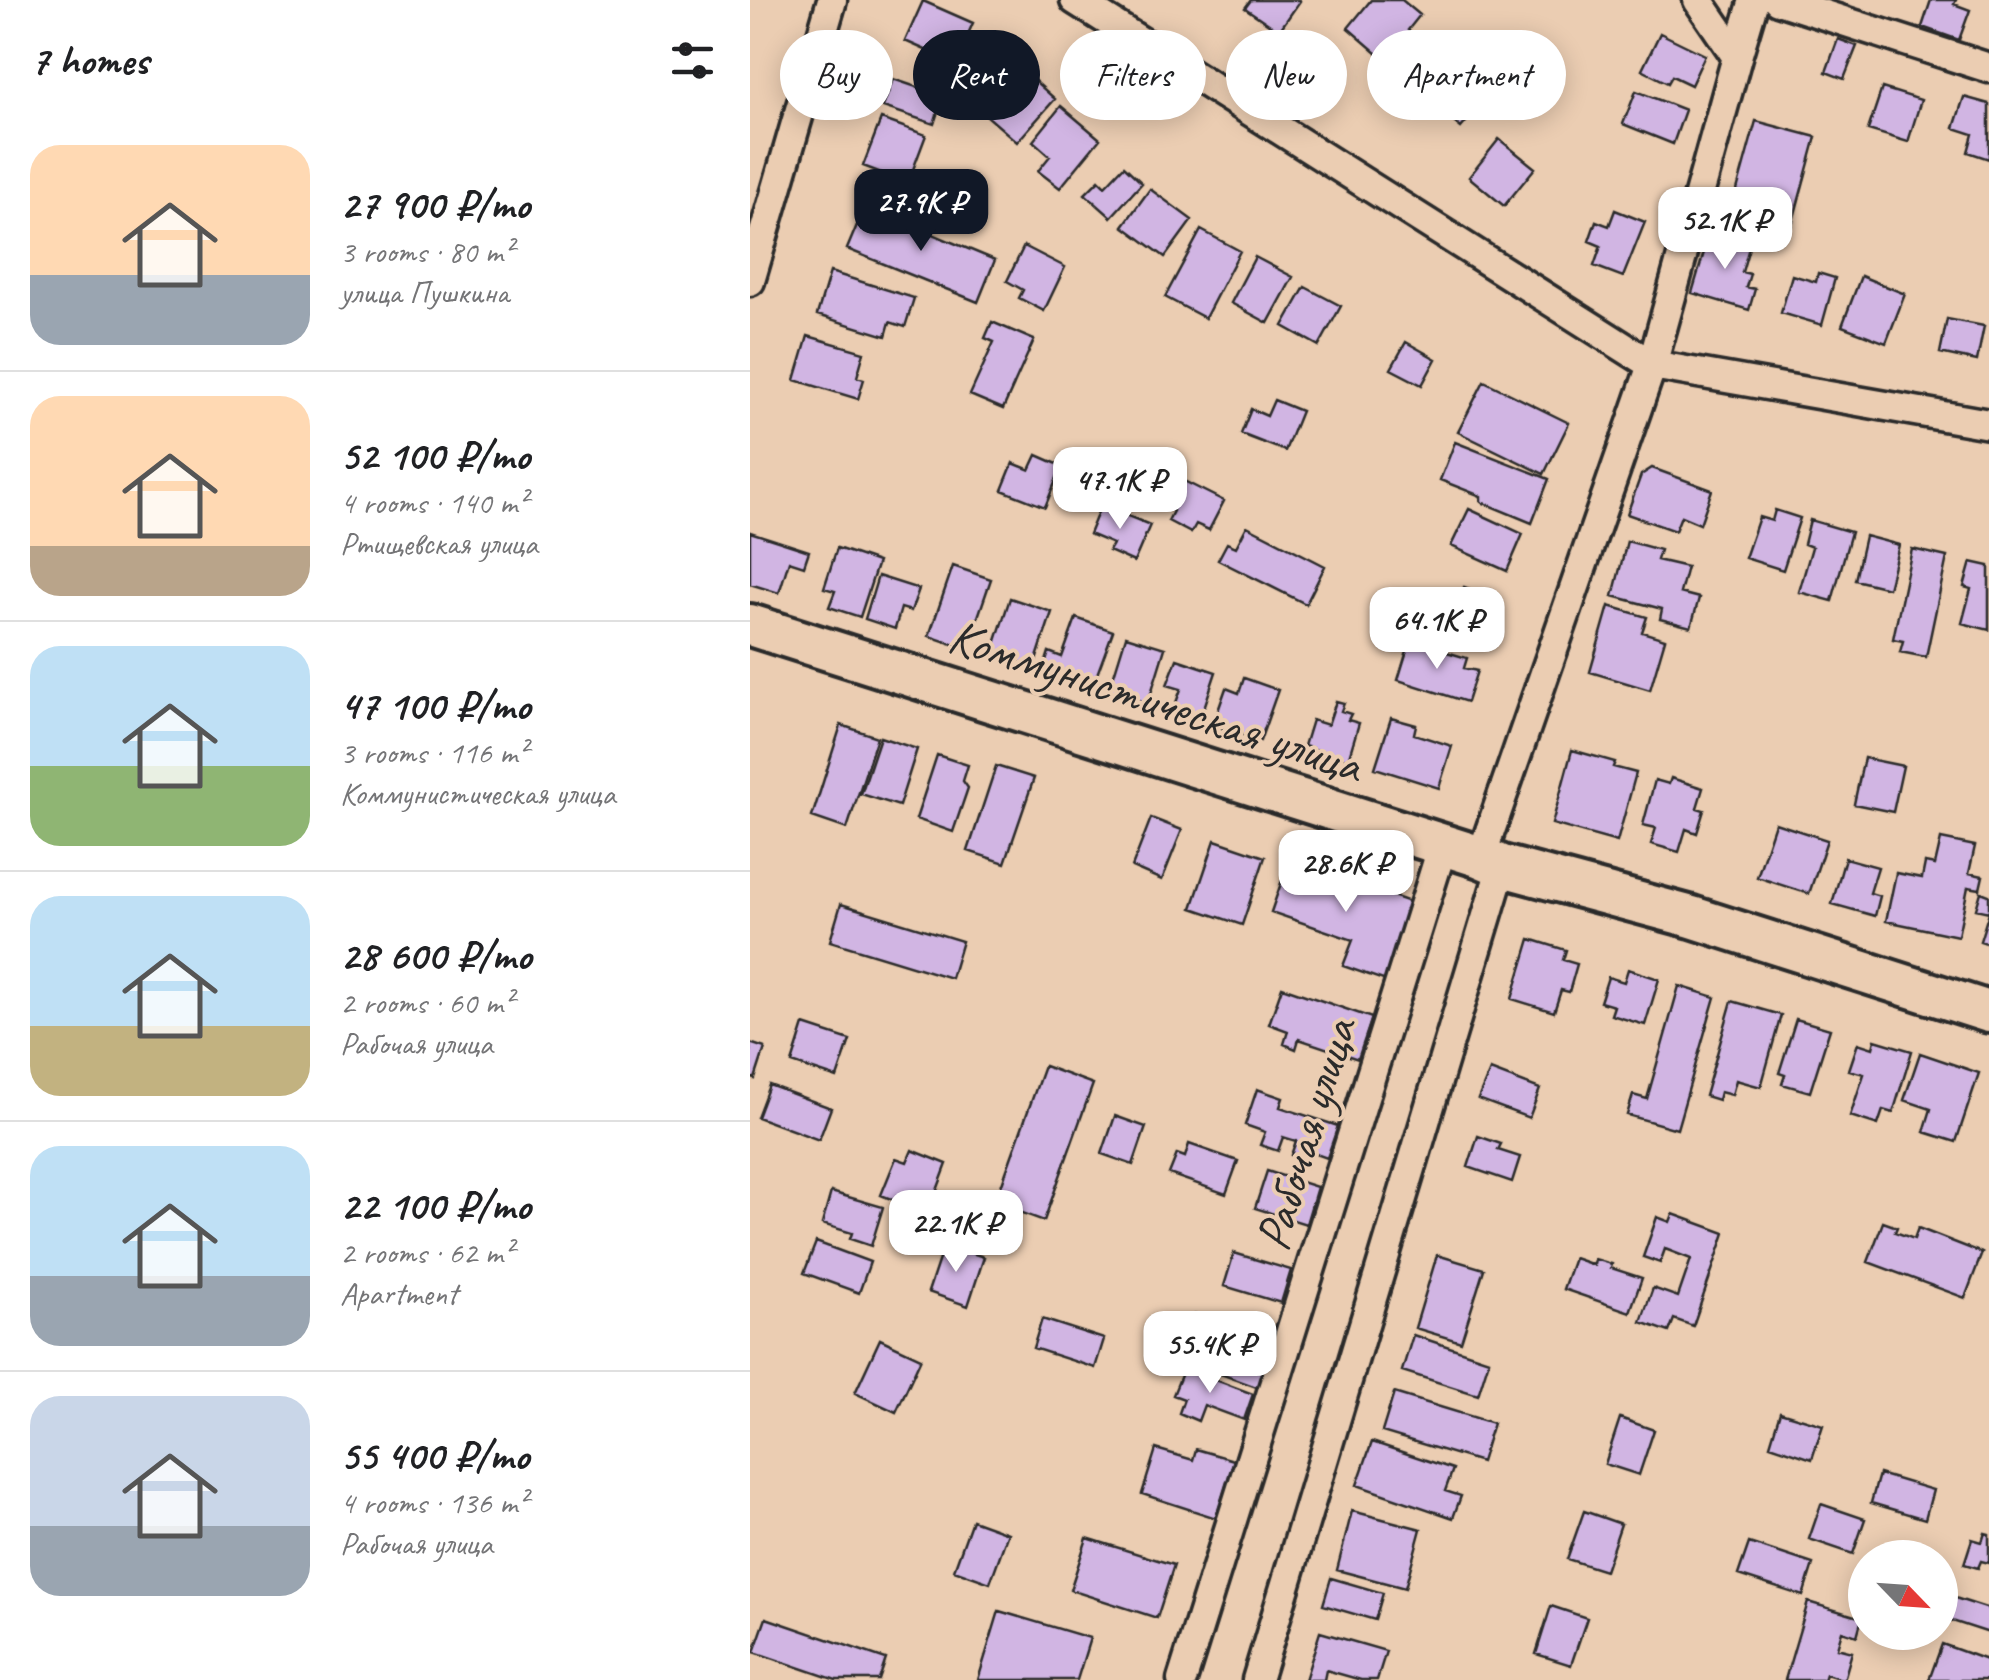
<!DOCTYPE html>
<html lang="en">
<head>
<meta charset="utf-8">
<style>
  :root { --surface:#fff; --page:#f2f2f2; --text:#202124; --muted:#757577; --line:#e0e0e0; --accent:#111827 }
  body { margin:0; font-family:Caveat,sans-serif; background:var(--page); color:var(--text); height:100vh; display:flex; flex-direction:column; font-size:38px; white-space:nowrap }
  * { box-sizing:border-box; margin:0 }
  p { font-size:32px; color:var(--muted) }
  .icon { flex:none; width:55px; height:55px; fill:none; stroke:currentColor; stroke-width:2; stroke-linecap:round; stroke-linejoin:round }
  .map { position:relative; flex:1; overflow:hidden }
  .drawer { display:flex; flex-direction:column; background:var(--surface); width:750px }
  .drawer>* { flex:none }
  .banner { position:absolute; left:30px; top:30px; width:950px; height:90px; display:flex; gap:20px }
  .needle { width:65px; rotate:115deg }
  .buttons { position:absolute; left:1098px; top:1540px; display:grid; gap:20px }
  .buttons a { display:grid; place-items:center; width:110px; height:110px; border-radius:50%; background:var(--surface); box-shadow:0 5px 25px #0003; font-size:50px }
  .price { position:absolute; translate:-50% -85px; padding:0 22px; border-radius:20px; background:#fff; color:#222; font-size:32px; line-height:65px; filter:drop-shadow(0 2px 5px #0008) }
  .price::after { content:''; position:absolute; left:50%; top:60px; width:30px; height:22px; margin-left:-15px; background:inherit; clip-path:polygon(0 0,100% 0,50% 100%) }
  .price.current { background:var(--accent); color:#fff }
  ul { padding:0; list-style:none }
  li { display:flex; align-items:center; gap:30px; height:250px; padding:0 30px }
  li+li { border-top:2px solid var(--line) }
  li span { display:grid; place-items:center; flex:none; width:280px; height:200px; border-radius:30px; color:#555 }
  li>.icon { margin-inline-start:auto }
  span .icon { width:120px; height:120px; fill:#fffc; stroke-width:1 }
  li b { font-size:42px }
  h2 { display:flex; justify-content:space-between; align-items:center; height:120px; padding:0 30px; font-size:42px }
  .chip { padding:0 35px; border-radius:45px; background:var(--surface); box-shadow:0 5px 25px #0003; font-size:35px; line-height:90px }
  .chip.current { background:var(--accent); color:#fff }
  main { display:flex; flex:1; min-height:0 }
  .map>svg:first-child { display:block }
</style>
</head>
<body>
<main>
<section class="drawer">
<h2>7 homes<svg class="icon" aria-label="filters" viewBox="0 0 24 24"><path d="M4 7h16M4 17h16"/><circle cx="9" cy="7" r="2"/><circle cx="15" cy="17" r="2"/></svg></h2>
<ul>
<li><span style="background:linear-gradient(#ffd9b3 65%,#9aa5b1 0)"><svg class="icon" aria-label="home" viewBox="0 0 24 24"><path d="M3 11l9-7 9 7M6 9v11h12V9"/></svg></span><div><b>27 900 ₽/mo</b><p>3 rooms · 80 m²</p><p>улица Пушкина</p></div></li>
<li><span style="background:linear-gradient(#ffd9b3 75%,#b9a48a 0)"><svg class="icon" aria-label="home" viewBox="0 0 24 24"><path d="M3 11l9-7 9 7M6 9v11h12V9"/></svg></span><div><b>52 100 ₽/mo</b><p>4 rooms · 140 m²</p><p>Ртищевская улица</p></div></li>
<li><span style="background:linear-gradient(#bfe0f5 60%,#8fb573 0)"><svg class="icon" aria-label="home" viewBox="0 0 24 24"><path d="M3 11l9-7 9 7M6 9v11h12V9"/></svg></span><div><b>47 100 ₽/mo</b><p>3 rooms · 116 m²</p><p>Коммунистическая улица</p></div></li>
<li><span style="background:linear-gradient(#bfe0f5 65%,#c2b280 0)"><svg class="icon" aria-label="home" viewBox="0 0 24 24"><path d="M3 11l9-7 9 7M6 9v11h12V9"/></svg></span><div><b>28 600 ₽/mo</b><p>2 rooms · 60 m²</p><p>Рабочая улица</p></div></li>
<li><span style="background:linear-gradient(#bfe0f5 65%,#9aa5b1 0)"><svg class="icon" aria-label="home" viewBox="0 0 24 24"><path d="M3 11l9-7 9 7M6 9v11h12V9"/></svg></span><div><b>22 100 ₽/mo</b><p>2 rooms · 62 m²</p><p>Apartment</p></div></li>
<li><span style="background:linear-gradient(#c9d6e8 65%,#9aa5b1 0)"><svg class="icon" aria-label="home" viewBox="0 0 24 24"><path d="M3 11l9-7 9 7M6 9v11h12V9"/></svg></span><div><b>55 400 ₽/mo</b><p>4 rooms · 136 m²</p><p>Рабочая улица</p></div></li>
</ul>
</section>
<div class="map">
<svg width="1239" height="1680" viewBox="0 0 1239 1680">
  <rect width="100%" height="100%" fill="#ebcdb2"/>
  <filter id="ink" filterUnits="userSpaceOnUse"><feTurbulence type="fractalNoise" baseFrequency=".01" numOctaves="2"/><feDisplacementMap in="SourceGraphic" scale="20" xChannelSelector="R" yChannelSelector="G"/><feConvolveMatrix kernelMatrix="1 2 1 2 8 2 1 2 1" color-interpolation-filters="sRGB"/></filter>
  <g filter="url(#ink)">
    <!-- building -->
    <path fill="#d1b5e3" stroke="#2b2b2b" stroke-width="2.5" d="M501 0H549L550 1 529 31 495 8Z
      M621 0H652L670 15 658 30 674 44 650 73 598 28Z
      M1181 0H1206L1204 4 1220 10 1209 40 1172 27Z
      M173 1 223 23 205 63 155 41Z
      M910 33 955 55 941 85 922 76 918 83 892 70Z
      M1088 39 1107 46 1094 79 1076 72Z
      M701 57 742 91 711 128 670 94Z
      M276 73 305 99 267 142 237 116Z
      M143 79 193 96 184 124 133 107Z
      M1132 88 1171 100 1158 142 1118 130Z
      M886 91 935 110 923 144 873 124Z
      M1214 97 1239 104V159L1218 152 1223 134 1204 128Z
      M311 106 350 139 310 188 288 171 300 156 283 141Z
      M131 119 176 135 158 183 113 166Z
      M1006 121 1066 137 1042 225 982 208Z
      M749 139 785 168 754 206 719 177Z
      M374 166 392 183 361 217 335 194 349 180 355 186Z
      M400 189 442 220 415 257 373 226Z
      M115 206 245 260 228 302 97 249Z
      M865 210 895 222 873 277 844 266 851 246 839 241 846 221 859 226Z
      M451 230 490 251 455 318 415 297Z
      M960 232 1000 244 992 272 1000 274 996 287 1005 289 999 310 942 293Z
      M274 246 315 267 294 311 269 298 273 290 257 281Z
      M505 257 543 277 518 323 481 303Z
      M80 272 164 298 155 327 140 322 136 336 67 315Z
      M1068 273 1085 278 1072 325 1031 313 1042 275 1066 282Z
      M1111 276 1155 294 1136 343 1092 326Z
      M555 287 591 306 569 346 533 326Z
      M1197 319 1234 326 1227 361 1190 353Z
      M242 322 284 340 253 409 220 395 244 342 235 338Z
      M58 336 114 352 107 377 114 379 108 399 45 380Z
      M656 342 686 359 672 385 641 369Z
      M734 381 819 423 794 474 708 432Z
      M524 400 551 411 535 451 491 434 501 409 517 416Z
      M705 442 799 479 782 523 731 502V496L690 480Z
      M287 455 312 466 295 507 252 490 263 463 280 470Z
      M902 468 962 490 950 524 931 516 925 531 877 514 891 475Z
      M430 479 474 501 459 530 446 524 441 533 418 521 423 511 416 507Z
      M351 505 400 525 384 562 359 551 363 544 339 534Z
      M719 509 773 534 757 571 701 546Z
      M1025 510 1050 518 1033 570 995 558 1009 517 1022 521Z
      M1060 520 1101 532 1082 601 1049 592 1062 547 1054 544Z
      M497 526 575 566 556 604 468 560 477 543 486 547Z
      M0 532 59 551 54 566 39 561 29 593 0 584Z
      M1115 536 1149 545 1138 588 1105 580Z
      M877 541 910 550 907 560 937 567 930 593 949 598 941 627 910 619 912 609 863 596Z
      M87 548 128 562 110 617 79 607 85 591 74 588Z
      M1162 549 1197 557 1176 657 1150 652 1153 641 1143 639Z
      M1221 562 1239 566V630L1212 623 1221 589 1214 587Z
      M203 566 241 579 217 649 179 636Z
      M128 576 169 589 161 611 151 608 145 629 115 619Z
      M714 587 741 597 739 603 749 606 737 637 688 619 698 593 710 597Z
      M260 598 302 612 284 667 242 653Z
      M859 606 897 617 892 632 915 639 900 690 840 672Z
      M326 618 363 631 342 688 293 671 299 652 312 657Z
      M376 636 415 648 398 703 359 691Z
      M660 641 717 658 714 668 727 671 717 702 648 680Z
      M427 659 466 672 450 720 423 711 431 689 417 685Z
      M494 678 528 690 510 741 463 725 476 688 489 693Z
      M586 701 594 703 591 711 601 714 598 720 609 723 598 760 554 746 562 720 578 725Z
      M641 718 666 725 664 734 702 746 689 788 625 768Z
      M91 725 127 737 97 829 62 817Z
      M130 737 167 749 149 806 111 794Z
      M822 750 865 762 863 767 886 773 867 842 802 824Z
      M187 755 218 765 213 781 218 788 203 832 166 819Z
      M1114 758 1153 766 1143 812 1104 804Z
      M246 766 284 778 255 863 218 851Z
      M921 778 953 788 947 808 954 810 947 833 936 829 929 852 901 844 906 828 893 825 905 780 919 784Z
      M401 818 432 830 412 880 382 867Z
      M1025 823 1077 840 1059 894 1007 877Z
      M1191 839 1225 846 1219 873 1233 876 1230 889 1218 887 1208 936 1136 921 1146 873 1172 878 1175 863 1185 865Z
      M465 840 515 857 492 925 442 908Z
      M1095 858 1128 867 1120 893 1130 896 1125 916 1082 904Z
      M539 860 663 903 636 981 593 966 603 940 521 912Z
      M1231 892 1239 895V944L1230 941 1239 912 1226 909Z
      M91 904 212 941 201 978 80 941Z
      M780 939 816 950 813 960 827 964 819 992 811 990 804 1012 762 999Z
      M878 969 909 979 895 1025 861 1015 864 1006 850 1002 858 977 874 982Z
      M929 986 965 997 927 1129 877 1115 883 1095 897 1099Z
      M532 987 622 1018 608 1059 549 1039 546 1049 534 1044 538 1031 519 1024Z
      M982 1001 1031 1015 1011 1087 986 1080 982 1095 970 1092 968 1100 955 1096Z
      M1046 1019 1080 1029 1060 1092 1032 1084 1035 1075 1029 1073Z
      M54 1025 100 1040 87 1078 42 1063Z
      M1125 1040 1162 1051 1143 1113 1133 1110 1128 1125 1100 1116 1114 1074 1099 1070 1108 1043 1123 1048Z
      M0 1043 15 1048 5 1079 0 1077Z
      M1170 1053 1229 1073 1206 1142 1174 1132 1181 1109 1154 1100Z
      M294 1066 343 1084 294 1221 245 1203Z
      M740 1070 790 1089 779 1118 728 1099Z
      M19 1085 81 1108 69 1140 7 1117Z
      M507 1089 533 1098 530 1107 588 1126 577 1158 555 1150 552 1159 541 1155 546 1141 533 1137 528 1151 510 1145 515 1132 495 1125Z
      M365 1116 396 1127 383 1165 352 1154Z
      M728 1136 751 1144 748 1150 770 1157 762 1182 718 1167Z
      M439 1144 488 1161 476 1194 419 1174 427 1154 435 1157Z
      M162 1150 197 1164 183 1201 191 1204 186 1217 131 1195 146 1158 157 1162Z
      M517 1171 567 1187 556 1224 505 1208Z
      M81 1192 133 1207 121 1246 100 1239 102 1233 72 1224Z
      M923 1214 975 1233 943 1326 924 1319 919 1332 891 1322 903 1288 928 1297 941 1259 915 1249 910 1263 893 1257 907 1217 920 1222Z
      M1133 1222 1147 1227 1145 1232 1164 1239 1168 1228 1232 1253 1215 1298 1118 1262Z
      M66 1242 120 1262 109 1293 54 1273Z
      M194 1244 234 1257 218 1306 178 1292Z
      M484 1253 541 1270 531 1303 474 1286Z
      M687 1255 734 1269 711 1342 665 1328Z
      M824 1258 844 1265 845 1259 862 1264 861 1268 892 1278 880 1312 813 1289Z
      M445 1315 525 1344 509 1388 429 1359Z
      M292 1319 354 1339 345 1368 283 1348Z
      M663 1335 739 1360 728 1395 652 1371Z
      M130 1339 171 1358 146 1412 105 1393Z
      M434 1368 503 1394 494 1420 454 1405 448 1421 429 1413 434 1399 423 1395Z
      M644 1393 743 1423 731 1462 632 1432Z
      M1030 1412 1073 1425 1062 1459 1020 1445Z
      M870 1418 904 1430 889 1475 855 1464Z
      M622 1442 703 1469 695 1491 711 1496 703 1518 607 1485Z
      M406 1449 443 1460 446 1449 484 1460 466 1518 392 1494Z
      M1129 1474 1183 1490 1175 1519 1121 1503Z
      M1071 1504 1115 1519 1103 1554 1059 1539Z
      M602 1511 671 1529 655 1588 587 1570Z
      M834 1511 871 1524 855 1571 817 1559Z
      M222 1520 258 1533 240 1583 204 1570Z
      M1235 1533 1239 1534V1563L1231 1561 1228 1568 1214 1564 1222 1539 1232 1542Z
      M337 1538 424 1565 407 1618 320 1590Z
      M999 1543 1063 1564 1053 1596 988 1575Z
      M581 1578 633 1593 625 1620 573 1605Z
      M1202 1597 1239 1609V1633L1196 1619Z
      M1058 1602 1112 1618 1107 1636 1092 1631 1087 1648 1102 1652 1094 1680 1076 1674 1074 1680H1035Z
      M801 1606 837 1618 821 1665 786 1654Z
      M249 1611 340 1638 327 1680H228Z
      M16 1618 136 1659 129 1680H86L4 1652Z
      M570 1632 636 1651 627 1680H611L576 1670 574 1680H555Z
      M1192 1644 1239 1661V1680H1179Z"/>
    <g fill="none" stroke-linecap="round" stroke-linejoin="round">
      <!-- street casing -->
      <g stroke="#2b2b2b" stroke-width="35">
        <path id="street" d="M325 0 902 365 1239 424
          M1028 0 1239 68
          M987 57 1004 0
          M0 281 82 0
          M731 857 902 365 987 57 948 0
          M432 1680 693 845
          M507 1680 752 866"/>
      </g>
      <!-- secondary casing -->
      <g stroke="#2b2b2b" stroke-width="48">
        <path id="secondary" d="M0 625 731 857 752 866 942 917 1239 1012"/>
      </g>
      <!-- street -->
      <use href="#street" stroke="#ebcdb2" stroke-width="28"/>
      <!-- secondary -->
      <use href="#secondary" stroke="#ebcdb2" stroke-width="40"/>
    </g>
  </g>
  <g text-anchor="middle" stroke-width="8" stroke-linejoin="round" paint-order="stroke">
    <!-- street labels -->
    <g font-size="50" fill="#2b2b2b" stroke="#ebcdb2">
      <text transform="translate(406 699) rotate(18)" y="18">Коммунистическая улица</text>
      <text transform="translate(554 1134) rotate(-73)" y="18">Рабочая улица</text>
    </g>
  </g>
</svg>
<div class="buttons">
<a><svg class="needle" viewBox="-14 -14 28 28"><path d="M0-13l5 13h-10z" fill="#e53935"/><path d="M0 13l5-13h-10z" fill="#757577"/></svg></a>
</div>
<b class="price current" style="left:171px;top:254px">27.9K ₽</b>
<b class="price" style="left:975px;top:272px">52.1K ₽</b>
<b class="price" style="left:370px;top:532px">47.1K ₽</b>
<b class="price" style="left:687px;top:672px">64.1K ₽</b>
<b class="price" style="left:596px;top:915px">28.6K ₽</b>
<b class="price" style="left:206px;top:1275px">22.1K ₽</b>
<b class="price" style="left:460px;top:1396px">55.4K ₽</b>
<div class="banner">
<a class="chip">Buy</a>
<a class="chip current">Rent</a>
<a class="chip">Filters</a>
<a class="chip">New</a>
<a class="chip">Apartment</a>
</div>
</div>
</main>
</body>
</html>
